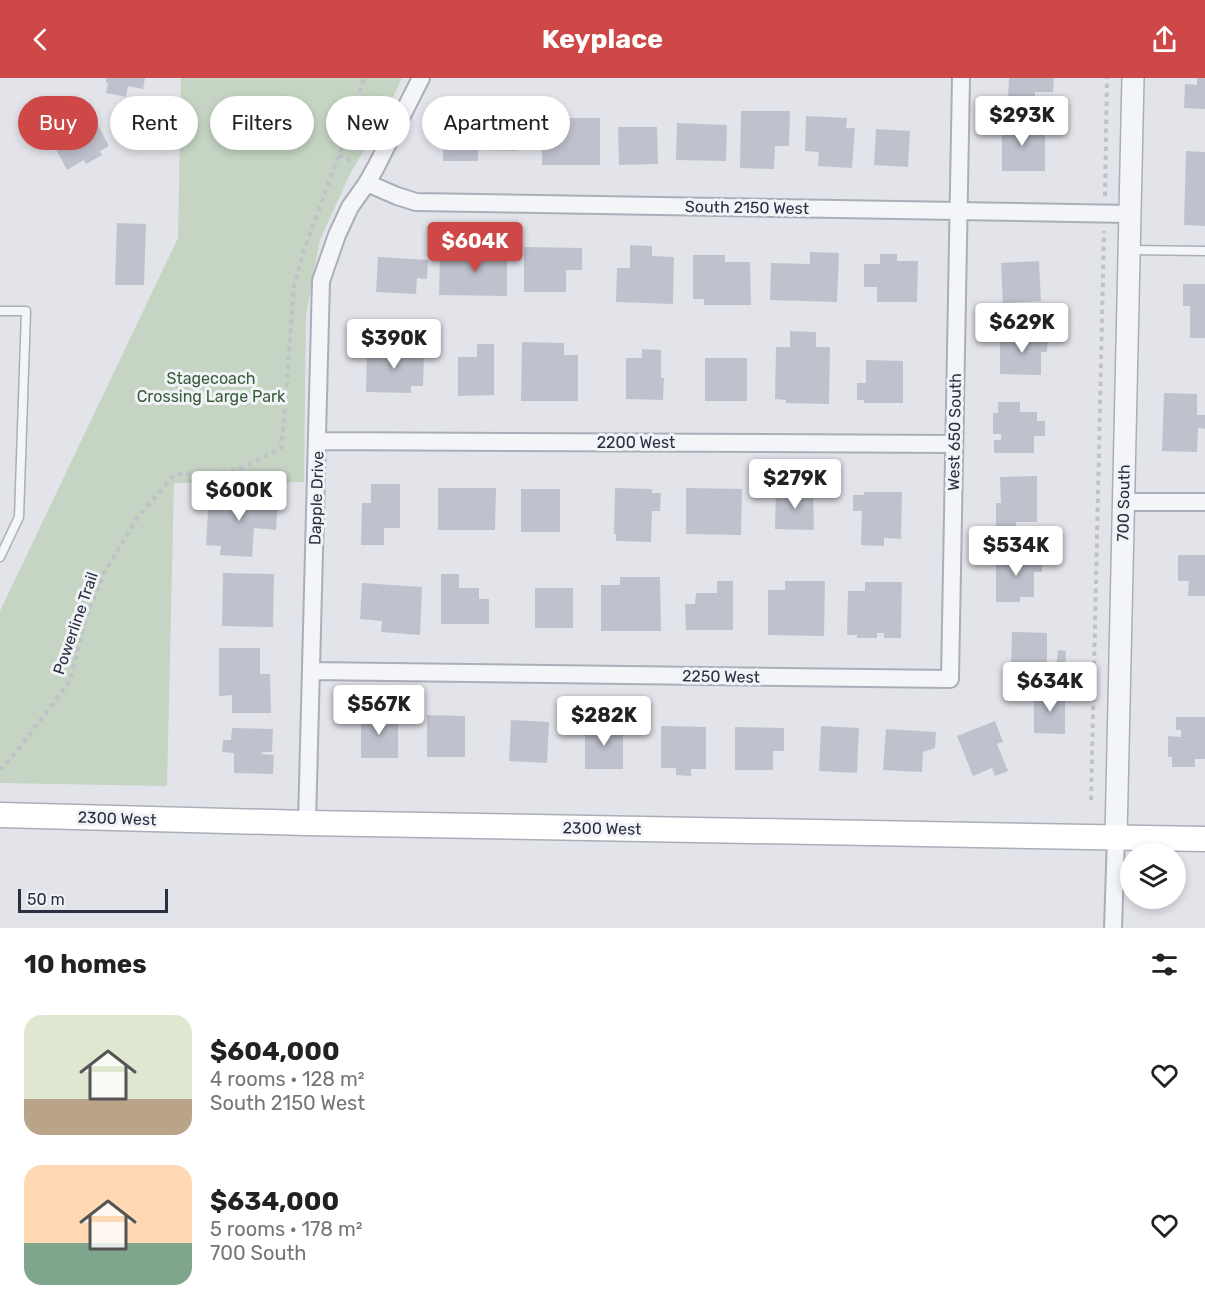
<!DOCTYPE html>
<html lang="en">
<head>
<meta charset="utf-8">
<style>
  :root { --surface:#fff; --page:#f2f2f2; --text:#222; --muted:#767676; --accent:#ce4848 }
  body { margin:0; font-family:Rubik,sans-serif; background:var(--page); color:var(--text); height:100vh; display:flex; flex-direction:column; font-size:22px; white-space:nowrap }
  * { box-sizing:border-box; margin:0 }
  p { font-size:20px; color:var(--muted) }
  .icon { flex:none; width:33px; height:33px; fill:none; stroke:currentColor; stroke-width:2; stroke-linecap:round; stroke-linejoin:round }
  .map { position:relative; height:850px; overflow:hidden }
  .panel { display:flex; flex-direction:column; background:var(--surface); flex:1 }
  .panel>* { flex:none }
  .hud { position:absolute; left:18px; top:18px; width:600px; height:54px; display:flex; gap:12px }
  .fabs { position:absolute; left:1120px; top:765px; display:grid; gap:12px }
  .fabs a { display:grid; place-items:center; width:66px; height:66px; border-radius:50%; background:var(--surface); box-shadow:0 3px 9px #0003; font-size:30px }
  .scale { position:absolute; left:18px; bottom:15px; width:150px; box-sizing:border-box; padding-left:6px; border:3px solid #2a2f42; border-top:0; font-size:16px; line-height:21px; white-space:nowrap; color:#2a2f42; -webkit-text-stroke:4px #f1f3f7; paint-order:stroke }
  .price { position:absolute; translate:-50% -51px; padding:0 14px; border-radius:6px; background:#fff; color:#222; font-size:20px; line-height:39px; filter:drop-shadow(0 2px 3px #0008) }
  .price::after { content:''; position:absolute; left:50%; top:36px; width:18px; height:14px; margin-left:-9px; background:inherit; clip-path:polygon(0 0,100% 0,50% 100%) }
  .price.on { background:var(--accent); color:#fff }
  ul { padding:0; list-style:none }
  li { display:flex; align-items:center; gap:18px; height:150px; padding:0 24px }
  li span { display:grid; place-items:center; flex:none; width:168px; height:120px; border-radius:18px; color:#555 }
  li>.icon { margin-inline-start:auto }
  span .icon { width:72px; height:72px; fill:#fffc; stroke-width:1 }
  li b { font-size:26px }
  h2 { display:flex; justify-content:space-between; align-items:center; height:72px; padding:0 24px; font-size:26px }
  .tag { padding:0 21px; border-radius:27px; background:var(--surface); box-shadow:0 3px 9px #0003; font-size:21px; line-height:54px }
  .tag.on { background:var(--accent); color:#fff }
  header { display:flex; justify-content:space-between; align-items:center; height:78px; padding:0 24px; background:var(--accent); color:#fff; font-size:27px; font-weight:700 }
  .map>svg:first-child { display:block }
</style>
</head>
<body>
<header><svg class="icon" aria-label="back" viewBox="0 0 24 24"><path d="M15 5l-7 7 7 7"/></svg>Keyplace<svg class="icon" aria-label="share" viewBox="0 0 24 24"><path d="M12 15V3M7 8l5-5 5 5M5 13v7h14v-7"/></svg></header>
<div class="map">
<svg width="1205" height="850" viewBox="0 0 1205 850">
  <rect width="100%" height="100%" fill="#e2e4ea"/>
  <!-- green -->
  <path fill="#c5d4c3" d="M181 0H402L387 32 350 96 320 162 306 237 304 404 174 405 167 708 0 705V533L178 160Z"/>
  <!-- building -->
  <path fill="#bfc2cd" d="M106 0H145L143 11 128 8 126 19 106 15 108 5H106Z
    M1009 0H1054L1053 14H1035V22L1008 20Z
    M1197 0H1205V31L1184 30 1185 6 1197 7Z
    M741 33H790L789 68H775L774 91 740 90Z
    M91 34 109 68 100 73 102 77 86 86 84 82 67 92 51 62 76 48 74 44Z
    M806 38 847 40 846 50H855L852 90 818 88 819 74 805 73Z
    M462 40H516V73L478 72V83H443V52H462Z
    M553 40H600V87H542V62H553Z
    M1002 41H1029V55H1045V93H1002Z
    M677 45 727 47 726 83 676 82Z
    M618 49H657L658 86 619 87Z
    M876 51 910 53 908 89 874 87Z
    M1186 73 1205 74V148L1184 147Z
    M117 145 146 146 144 207H115Z
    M630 167 652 168V178L674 179 673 226 616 224 617 190H630Z
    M524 169 582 170V192H566V214H524Z
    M465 170 507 171V218L439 217 440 179H465Z
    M810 174 839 175 837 224 770 222 771 185 810 186Z
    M880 176H897V183H918L917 224H877V209H864V186H880Z
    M693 177H725V184H750L751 227H704V221H693Z
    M378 179 428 182 427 201 417 200 416 216 376 214Z
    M1039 183 1041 223 1003 225 1001 185Z
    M1183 206H1205V260H1190V228H1183Z
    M790 253 816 254V269H830L829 326 786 325V322L775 321 776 269H790Z
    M1000 257 1048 258 1047 274H1041V297L1000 296Z
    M522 264 564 265V277H578V323H521Z
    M477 266H494V317L458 318V279H477Z
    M367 269 424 271 423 308H411V315L366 314Z
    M642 271 661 272V300H664L663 322 626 321V280H642Z
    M705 280H747V323H705Z
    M866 282 903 283V325H864V322H857V305H866Z
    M1164 315 1197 316V337H1205V351L1198 350 1197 374 1162 373Z
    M998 324H1020V334H1037V343H1045V358H1034V375H994V362H1001V356H993V335H998Z
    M1037 398V444H1016V448H996V425H1001L1000 399Z
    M371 406H400V450H384V467H361L362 425H371Z
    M438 410H496L495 452H438Z
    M615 410 652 411V415H661L660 433H652L651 464 616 463V456H614Z
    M686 410 742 411 741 457 686 456Z
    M521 411H560V454H521Z
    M776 412H813L814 452 775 451Z
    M864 414H902L901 461 884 460V468L861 467 862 433H853V417H864Z
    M209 415 278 420 276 452 254 450 252 479 220 477 221 468 206 467Z
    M996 477H1042V494H1034V519H1020V524H996Z
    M1178 477H1205V518H1188L1189 503H1178Z
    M223 495 274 496 273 549 222 548Z
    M441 496H459V510H479V521H489V546H441Z
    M620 499H660L661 553H601V507H620Z
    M717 503H733V552H686L685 526H695L696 515H717Z
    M785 503H825L824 558 768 557V512H785Z
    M865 504H902L901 560H884V555H877V560H857V557H847L848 513H865Z
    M362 505 422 509 420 557 381 554 382 543 360 541Z
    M535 510H573V550H535Z
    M1012 554 1047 555V593L1011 592Z
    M219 570H260V596H270L271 635H232V617L219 618Z
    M1058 572 1066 573 1065 591 1056 590Z
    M1034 614H1065V656L1034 655Z
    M361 636H398V680H361Z
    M427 637 465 638V679H427Z
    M1176 639H1205V681H1195V689H1172V679H1168V658L1181 659V652H1176Z
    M511 642 549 644 547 685 509 683Z
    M995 643 1003 664 997 666 1008 693 995 698 992 690 973 698 957 658Z
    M585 647H623V691H585Z
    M661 648 706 649V691H691V698L676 697V690H661Z
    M821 648 859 650 857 695 819 693Z
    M735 649 784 650V673H773V692H735Z
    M232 650 273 651 272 674H262V676L274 677 273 696 234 695V675L222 674 223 662H231Z
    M886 651 936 654 935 670 923 674 922 694 883 692Z"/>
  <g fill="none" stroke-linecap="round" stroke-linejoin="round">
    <!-- service casing -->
    <g stroke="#abaeb8" stroke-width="11">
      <path id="service" d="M1129 172 1205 173
        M0 233H26L19 439 0 479"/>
    </g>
    <!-- minor casing -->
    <g stroke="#abaeb8" stroke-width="20">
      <path id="minor" d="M367 105 397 118 416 124 1130 136
        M317 363 954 366
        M1123 424H1205
        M311 593 950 601 961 0
        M307 745 321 203 337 157 350 129 367 105 376 89 421 0
        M1113 850 1116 759"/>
    </g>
    <!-- tertiary casing -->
    <g stroke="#abaeb8" stroke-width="24">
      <path id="tertiary" d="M1116 759 1133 0"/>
    </g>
    <!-- secondary casing -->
    <g stroke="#abaeb8" stroke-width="27">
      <path id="secondary" d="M0 737 307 745 1205 761"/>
    </g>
    <!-- path -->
    <path stroke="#bfc2c9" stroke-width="4" stroke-dasharray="4.5 4.5" stroke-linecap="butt" d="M339 77 355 85
      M1105 118 1107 0
      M0 692 17 673 70 603 87 537 104 495 138 439 174 397 185 395 206 397 238 392 281 370 284 343 294 207 304 172 341 71 364 0
      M1091 722 1104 153"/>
    <!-- service -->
    <use href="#service" stroke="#f4f5f8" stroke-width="8"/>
    <!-- minor -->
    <use href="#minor" stroke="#f4f5f8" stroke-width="16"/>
    <!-- tertiary -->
    <use href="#tertiary" stroke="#f4f5f8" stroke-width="21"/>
    <!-- secondary -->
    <use href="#secondary" stroke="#fff" stroke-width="24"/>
  </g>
  <g text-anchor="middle" stroke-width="6" stroke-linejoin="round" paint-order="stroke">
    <!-- street labels -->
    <g font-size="16" fill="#2a2f42" stroke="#f1f3f7">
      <text transform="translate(747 129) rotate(1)" y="6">South 2150 West</text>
      <text transform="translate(954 354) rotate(-89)" y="6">West 650 South</text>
      <text x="636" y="370">2200 West</text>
      <text transform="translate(316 420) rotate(-88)" y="6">Dapple Drive</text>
      <text transform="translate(1123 425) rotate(-89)" y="6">700 South</text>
      <text transform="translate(75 545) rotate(-71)" y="6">Powerline Trail</text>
      <text transform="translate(721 598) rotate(1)" y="6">2250 West</text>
      <text transform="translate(117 740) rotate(2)" y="6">2300 West</text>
      <text transform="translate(602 750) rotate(1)" y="6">2300 West</text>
    </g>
    <!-- park labels -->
    <g font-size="16" fill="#395e37" stroke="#f1f3f7">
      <text x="211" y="306">Stagecoach<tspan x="211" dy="18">Crossing Large Park</tspan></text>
    </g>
  </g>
</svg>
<div class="fabs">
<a><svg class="icon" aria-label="layers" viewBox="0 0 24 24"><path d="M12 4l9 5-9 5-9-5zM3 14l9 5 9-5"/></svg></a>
</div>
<div class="scale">50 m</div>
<b class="price" style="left:1022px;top:69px">$293K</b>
<b class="price on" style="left:475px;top:195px">$604K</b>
<b class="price" style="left:1022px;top:276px">$629K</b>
<b class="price" style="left:394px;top:292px">$390K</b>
<b class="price" style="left:795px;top:432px">$279K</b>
<b class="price" style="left:239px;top:444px">$600K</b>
<b class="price" style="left:1016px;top:499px">$534K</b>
<b class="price" style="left:1050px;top:635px">$634K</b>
<b class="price" style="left:379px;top:658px">$567K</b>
<b class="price" style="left:604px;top:669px">$282K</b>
<div class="hud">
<a class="tag on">Buy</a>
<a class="tag">Rent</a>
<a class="tag">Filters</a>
<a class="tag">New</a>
<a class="tag">Apartment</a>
</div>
</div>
<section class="panel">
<h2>10 homes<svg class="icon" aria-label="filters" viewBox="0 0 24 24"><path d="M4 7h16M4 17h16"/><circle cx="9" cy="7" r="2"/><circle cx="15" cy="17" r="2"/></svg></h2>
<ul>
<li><span style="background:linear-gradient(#dfe7d0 70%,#b9a48a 0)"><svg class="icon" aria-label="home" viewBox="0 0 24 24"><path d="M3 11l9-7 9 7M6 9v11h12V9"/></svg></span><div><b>$604,000</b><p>4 rooms · 128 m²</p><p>South 2150 West</p></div><svg class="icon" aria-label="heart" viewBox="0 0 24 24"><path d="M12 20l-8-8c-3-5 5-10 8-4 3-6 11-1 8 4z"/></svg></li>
<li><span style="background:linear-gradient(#ffd9b3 65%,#7fa58c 0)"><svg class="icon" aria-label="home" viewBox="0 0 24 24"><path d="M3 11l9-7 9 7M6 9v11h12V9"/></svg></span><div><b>$634,000</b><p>5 rooms · 178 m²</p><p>700 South</p></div><svg class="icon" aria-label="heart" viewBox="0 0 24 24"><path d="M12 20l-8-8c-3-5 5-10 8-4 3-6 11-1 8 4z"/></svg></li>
</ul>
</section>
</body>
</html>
